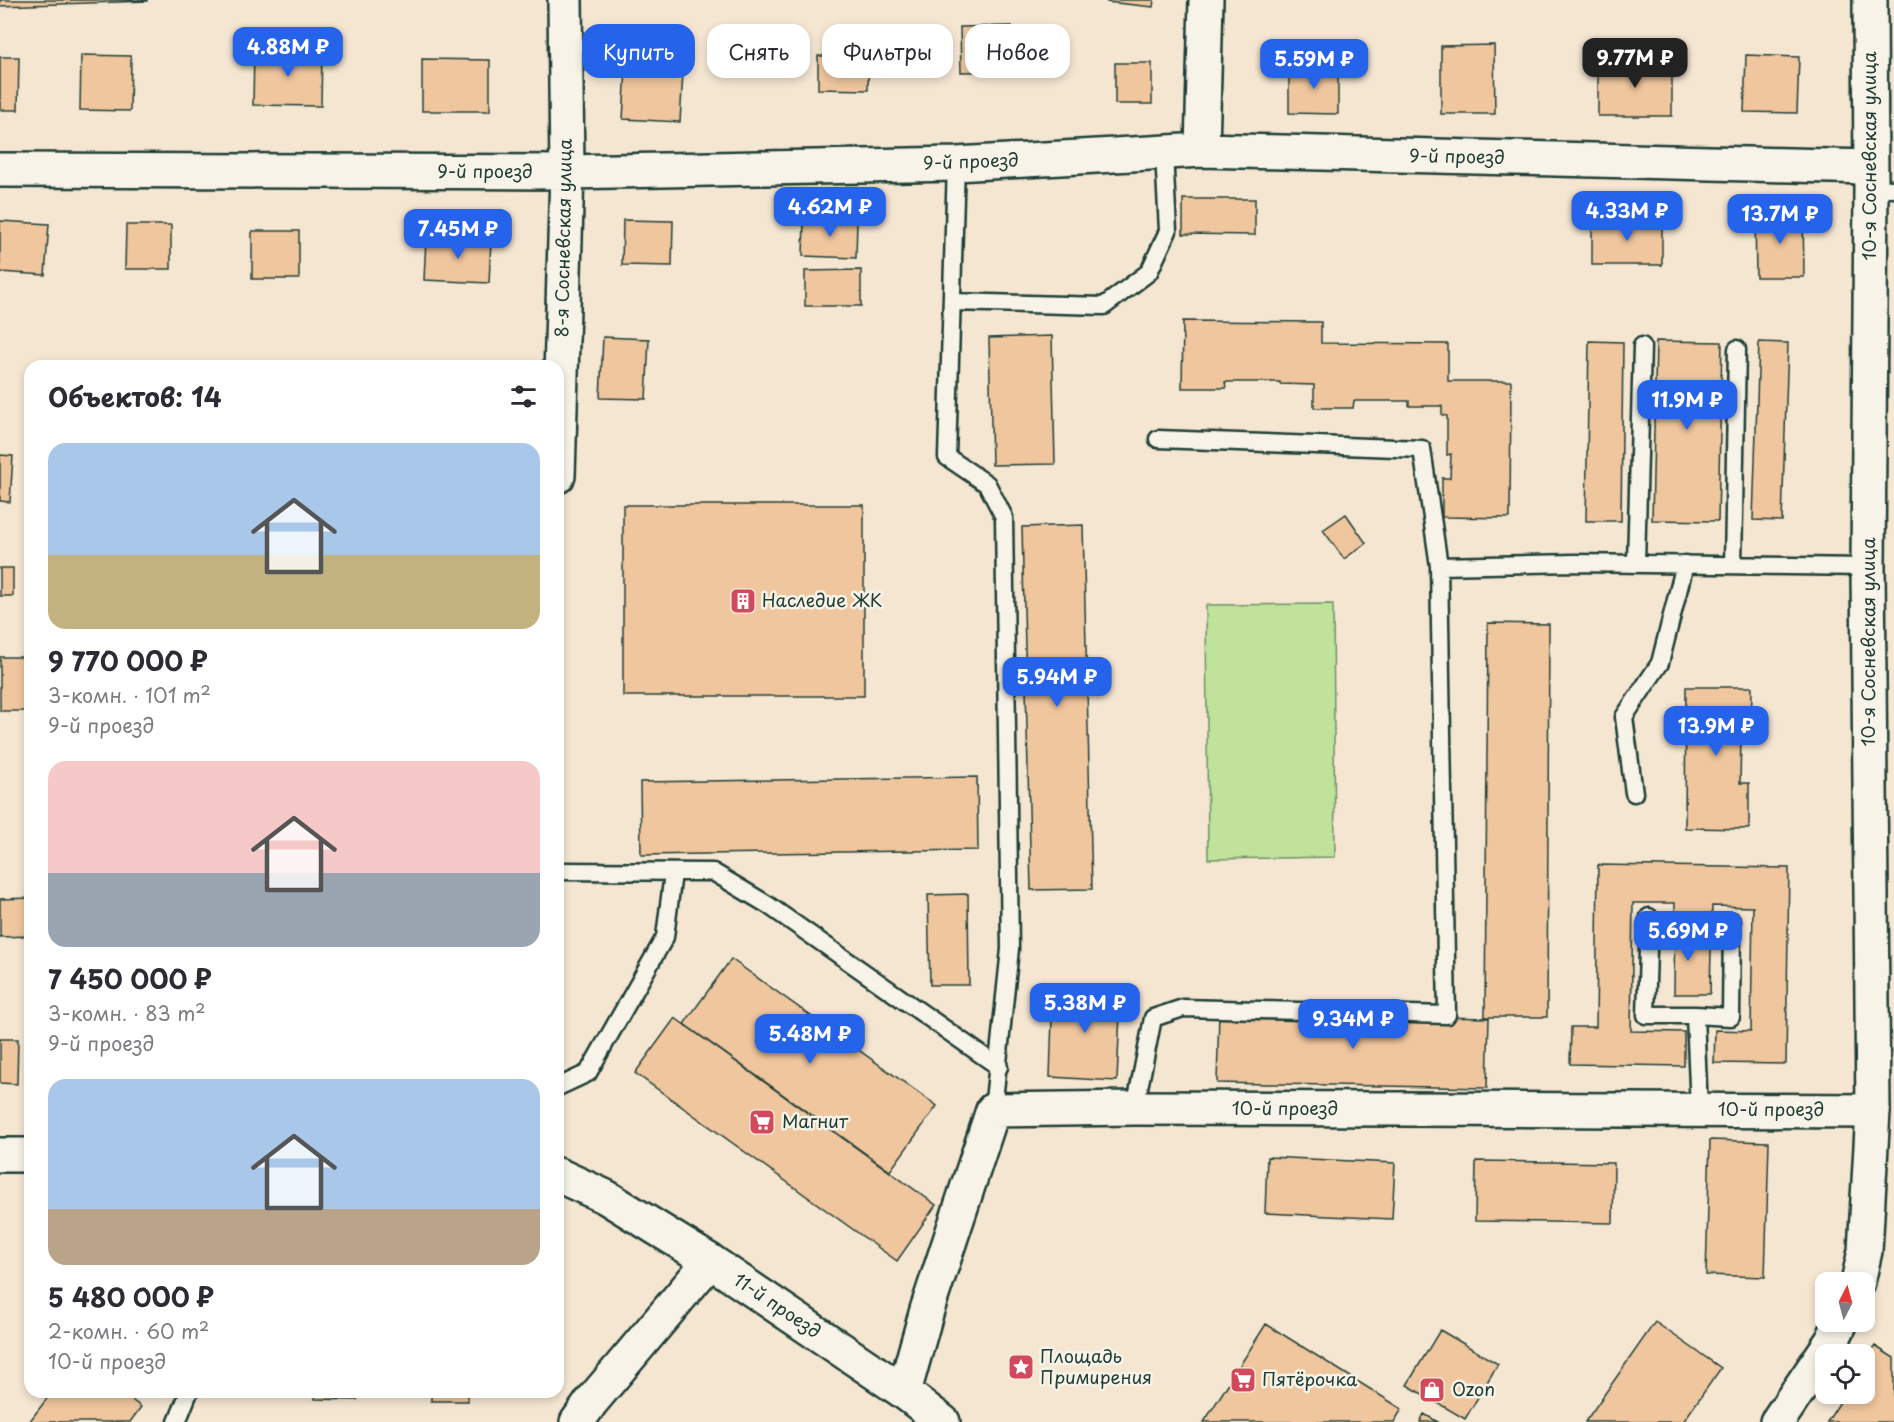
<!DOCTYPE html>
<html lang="ru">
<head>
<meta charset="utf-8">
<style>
  :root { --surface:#fff; --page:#f7f7f7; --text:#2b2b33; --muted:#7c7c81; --accent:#2563eb }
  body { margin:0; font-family:"Playpen Sans",sans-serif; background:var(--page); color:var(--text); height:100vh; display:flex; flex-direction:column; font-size:22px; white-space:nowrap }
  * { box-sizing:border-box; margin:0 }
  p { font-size:20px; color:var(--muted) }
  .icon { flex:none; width:33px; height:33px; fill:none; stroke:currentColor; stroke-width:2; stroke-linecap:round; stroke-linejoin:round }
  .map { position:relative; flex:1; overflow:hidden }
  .drawer { position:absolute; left:24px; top:360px; width:540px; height:1038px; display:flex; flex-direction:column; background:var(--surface); border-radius:18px; box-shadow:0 3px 9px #0003 }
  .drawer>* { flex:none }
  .guide { position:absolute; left:582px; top:24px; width:570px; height:54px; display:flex; gap:12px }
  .needle { width:39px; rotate:6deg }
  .fabs { position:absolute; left:1815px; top:1272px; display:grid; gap:12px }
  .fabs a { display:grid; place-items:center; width:60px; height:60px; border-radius:12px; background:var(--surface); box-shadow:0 3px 9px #0003; font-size:30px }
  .price { position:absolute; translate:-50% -51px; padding:0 14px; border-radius:12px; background:var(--accent); color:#fff; font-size:20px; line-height:39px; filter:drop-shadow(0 2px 3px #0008) }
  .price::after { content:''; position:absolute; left:50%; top:36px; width:18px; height:14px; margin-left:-9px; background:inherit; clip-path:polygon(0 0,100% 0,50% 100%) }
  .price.current { background:#222; color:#fff }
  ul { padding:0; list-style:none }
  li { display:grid; align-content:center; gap:12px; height:318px; padding:0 24px }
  li span { display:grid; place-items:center; height:186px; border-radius:18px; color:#555 }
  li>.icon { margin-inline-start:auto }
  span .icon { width:108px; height:108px; fill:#fffc; stroke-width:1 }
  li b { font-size:26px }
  h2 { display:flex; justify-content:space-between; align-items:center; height:72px; padding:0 24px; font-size:26px }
  .tag { padding:0 21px; border-radius:18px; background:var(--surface); box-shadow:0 3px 9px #0003; font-size:21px; line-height:54px }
  .tag.current { background:var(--accent); color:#fff }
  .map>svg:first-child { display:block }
</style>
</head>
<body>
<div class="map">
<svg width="1894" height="1422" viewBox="0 0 1894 1422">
  <rect width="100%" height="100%" fill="#f5e6d2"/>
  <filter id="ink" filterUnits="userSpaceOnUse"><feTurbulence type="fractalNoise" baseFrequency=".0167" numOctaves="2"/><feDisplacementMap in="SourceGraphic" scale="12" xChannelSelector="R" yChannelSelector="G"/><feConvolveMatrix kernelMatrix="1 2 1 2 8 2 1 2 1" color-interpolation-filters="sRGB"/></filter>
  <g filter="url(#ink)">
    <!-- green -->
    <path fill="#c0e29b" stroke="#709068" stroke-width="1.5" d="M1333 604 1335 857 1208 859 1206 605Z"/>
    <!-- building -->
    <path fill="#efc69e" stroke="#1f3d34" stroke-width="1.5" d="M0 0H147V1L0 6Z
      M1108 0H1154L1153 7 1107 2Z
      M1012 26 1013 71 961 72 960 27Z
      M837 42H869L868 90 818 89V56H836Z
      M1494 45 1495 114H1441V46Z
      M254 49 322 50 321 106 253 105Z
      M81 55 131 56 130 111 80 110Z
      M1746 55 1799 57 1797 113 1744 112Z
      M0 57H19L18 110H0Z
      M422 59 490 60V111H422Z
      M1672 62V116H1598V63Z
      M1115 63H1152V104H1115Z
      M1289 67 1338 68V114L1289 113Z
      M626 69 683 72 680 122 623 119Z
      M1183 199H1255V235L1183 234Z
      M1803 212 1804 277H1756L1755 213Z
      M1592 218 1662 219V265H1592Z
      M804 219 857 221 856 258 803 256Z
      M623 220 673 221 672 266 622 265Z
      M0 221 49 224 45 275 0 272Z
      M126 225H171V269H125Z
      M252 231H299V279H252Z
      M426 238 491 240 489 283 424 280Z
      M861 270V306H805V271Z
      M1183 321 1321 322V343L1448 344V381H1511L1510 518 1442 517V478H1450L1451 454 1447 455V416L1442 415V406H1409V401H1354L1353 408H1314V385L1280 384V382H1225L1226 388H1182Z
      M1052 336 1055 464 992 465 989 338Z
      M603 337 649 339 646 399 600 398Z
      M1589 341 1623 342 1621 521H1586Z
      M1656 341 1722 342 1718 521 1652 520Z
      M1759 342 1788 343 1782 521 1753 520Z
      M0 455 13 456 10 502 0 501Z
      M623 505H864V696H623Z
      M1346 514 1366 543 1344 559 1323 530Z
      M1083 525 1092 889 1031 890 1022 527Z
      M0 568H13V596H0Z
      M1488 623 1549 624 1547 1017H1485Z
      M0 657H30V711H0Z
      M1686 687H1752L1751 734H1741L1740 783H1749V829L1685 828Z
      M977 777 978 850 641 855 640 782Z
      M1598 865 1789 868 1786 1064 1714 1063 1715 1030 1751 1031 1753 907 1712 906 1710 994H1674L1675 903H1633L1631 1031 1684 1032V1066L1570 1064 1571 1027H1596Z
      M968 894 969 985H930L928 895Z
      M30 898V936L0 937V899Z
      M731 959 937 1106 890 1171 684 1024Z
      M1053 987 1121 990 1117 1081 1050 1077Z
      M1219 1013 1489 1018 1487 1088 1217 1083Z
      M675 1018 936 1205 897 1261 635 1073Z
      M0 1039H18L17 1084 0 1083Z
      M1710 1140 1769 1142 1765 1277 1706 1275Z
      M1267 1157 1395 1163 1392 1219 1265 1213Z
      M1476 1161 1614 1163 1613 1223 1475 1221Z
      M1655 1322 1721 1368 1683 1422H1585Z
      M1266 1324 1402 1409 1394 1422H1204Z
      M1440 1330 1498 1364 1465 1419 1407 1385Z
      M1875 1346 1894 1358V1422H1827L1845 1394H1864V1362Z
      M52 1392H121L141 1407 130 1422H29Z
      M315 1392H357V1400L315 1399Z
      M431 1392H468V1401H431Z
      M1424 1414 1438 1422H1420Z"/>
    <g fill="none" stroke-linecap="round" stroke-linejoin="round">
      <!-- lane casing -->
      <g stroke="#1f3d34" stroke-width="21">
        <path id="lane" d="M956 164 947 457 987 484 1004 517 1010 949 993 1110
          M1871 188 1894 189
          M952 302 1104 306 1149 272 1168 231 1164 152
          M1158 439 1422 449 1439 566 1575 563 1868 567
          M1636 563 1642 346
          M1733 564 1737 349
          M1634 793 1624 717 1660 663 1685 564
          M558 871 713 872 768 905 999 1067
          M1649 917 1646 1015H1695L1699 1110
          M1695 1015 1731 1017 1732 921
          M558 1087 588 1073 665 937 673 873
          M1135 1108 1153 1018 1183 1008 1447 1015 1439 566
          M177 1422 189 1392"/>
      </g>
      <!-- street casing -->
      <g stroke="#1f3d34" stroke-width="38">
        <path id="street" d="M1202 150 1206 0
          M0 170 567 172 956 164 1202 150 1870 167
          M558 476 567 172 565 0
          M904 1392 927 1310 993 1110 1135 1108 1873 1111
          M577 1422 592 1401 710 1261"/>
      </g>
      <!-- secondary casing -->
      <g stroke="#1f3d34" stroke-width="38">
        <path id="secondary" d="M0 1155H30
          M558 1175 606 1197 710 1261 904 1392 943 1422
          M1858 1282 1865 1251 1873 1111 1868 567 1871 188 1870 0
          M1777 1422 1832 1341 1841 1322"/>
      </g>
      <!-- lane -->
      <use href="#lane" stroke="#f7f3e8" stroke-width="16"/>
      <!-- street -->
      <use href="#street" stroke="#f7f3e8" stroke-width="33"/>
      <!-- secondary -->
      <use href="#secondary" stroke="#f7f3e8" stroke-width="33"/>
    </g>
  </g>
  <!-- icons -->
  <defs>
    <g id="building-square" transform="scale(1.35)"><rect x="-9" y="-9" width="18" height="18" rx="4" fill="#d1495b" stroke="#f7f3e8"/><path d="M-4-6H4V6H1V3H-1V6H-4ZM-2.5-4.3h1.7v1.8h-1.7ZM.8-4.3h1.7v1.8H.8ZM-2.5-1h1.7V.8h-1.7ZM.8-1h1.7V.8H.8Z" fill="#fff"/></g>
    <g id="supermarket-square" transform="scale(1.35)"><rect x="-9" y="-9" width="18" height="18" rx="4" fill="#d1495b" stroke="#f7f3e8"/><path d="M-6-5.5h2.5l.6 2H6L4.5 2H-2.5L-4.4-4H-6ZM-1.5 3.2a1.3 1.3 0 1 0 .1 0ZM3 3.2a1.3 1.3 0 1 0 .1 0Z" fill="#fff"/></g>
    <g id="sight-square" transform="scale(1.35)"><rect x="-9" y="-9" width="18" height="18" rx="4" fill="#d1495b" stroke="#f7f3e8"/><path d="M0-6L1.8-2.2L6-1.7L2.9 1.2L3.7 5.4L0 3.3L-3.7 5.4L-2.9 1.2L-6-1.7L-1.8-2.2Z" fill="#fff"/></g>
    <g id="shop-square" transform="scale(1.35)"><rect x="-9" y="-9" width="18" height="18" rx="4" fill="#d1495b" stroke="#f7f3e8"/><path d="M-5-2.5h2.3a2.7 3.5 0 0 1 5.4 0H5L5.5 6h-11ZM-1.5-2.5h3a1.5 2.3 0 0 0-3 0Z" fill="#fff"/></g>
  </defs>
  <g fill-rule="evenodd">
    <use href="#building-square" x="743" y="601"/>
    <use href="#supermarket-square" x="762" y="1122"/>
    <use href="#sight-square" x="1021" y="1367"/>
    <use href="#supermarket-square" x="1243" y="1380"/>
    <use href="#shop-square" x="1432" y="1390"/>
  </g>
  <g text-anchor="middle" stroke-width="5" stroke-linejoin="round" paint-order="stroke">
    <!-- street labels -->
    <g font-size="18" fill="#1f3d34" stroke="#f7f3e8">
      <text transform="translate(1870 156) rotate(-90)" y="6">10-я Сосневская улица</text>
      <text transform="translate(1457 157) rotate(1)" y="6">9-й проезд</text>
      <text transform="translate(971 162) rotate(-2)" y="6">9-й проезд</text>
      <text x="485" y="178">9-й проезд</text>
      <text transform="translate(564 238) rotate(-89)" y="6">8-я Сосневская улица</text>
      <text transform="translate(1869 642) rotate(-90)" y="6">10-я Сосневская улица</text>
      <text x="1285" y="1115">10-й проезд</text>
      <text x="1771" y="1116">10-й проезд</text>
      <text transform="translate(777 1306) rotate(34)" y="6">11-й проезд</text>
    </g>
    <!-- poi labels -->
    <g font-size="18" fill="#1f3d34" stroke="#f7f3e8" text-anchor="start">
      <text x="762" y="607">Наследие ЖК</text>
      <text x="782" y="1128">Магнит</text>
      <text x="1040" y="1363">Площадь<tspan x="1040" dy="21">Примирения</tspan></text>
      <text x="1262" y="1386">Пятёрочка</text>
      <text x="1452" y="1396">Ozon</text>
    </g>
  </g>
</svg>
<div class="fabs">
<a><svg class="needle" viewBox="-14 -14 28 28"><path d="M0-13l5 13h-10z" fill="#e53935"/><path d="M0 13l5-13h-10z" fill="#7c7c81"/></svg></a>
<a><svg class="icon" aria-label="locate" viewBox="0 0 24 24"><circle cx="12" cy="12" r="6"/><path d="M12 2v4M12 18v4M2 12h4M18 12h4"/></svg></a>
</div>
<b class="price" style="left:288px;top:78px">4.88M ₽</b>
<b class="price current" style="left:1635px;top:89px">9.77M ₽</b>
<b class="price" style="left:1314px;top:90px">5.59M ₽</b>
<b class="price" style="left:830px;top:238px">4.62M ₽</b>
<b class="price" style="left:1627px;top:242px">4.33M ₽</b>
<b class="price" style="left:1780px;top:245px">13.7M ₽</b>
<b class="price" style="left:458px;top:260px">7.45M ₽</b>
<b class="price" style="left:1687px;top:431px">11.9M ₽</b>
<b class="price" style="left:1057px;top:708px">5.94M ₽</b>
<b class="price" style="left:1716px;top:757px">13.9M ₽</b>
<b class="price" style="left:1688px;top:962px">5.69M ₽</b>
<b class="price" style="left:1085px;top:1034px">5.38M ₽</b>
<b class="price" style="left:1353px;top:1050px">9.34M ₽</b>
<b class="price" style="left:810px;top:1065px">5.48M ₽</b>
<div class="guide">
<a class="tag current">Купить</a>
<a class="tag">Снять</a>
<a class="tag">Фильтры</a>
<a class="tag">Новое</a>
</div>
<section class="drawer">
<h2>Объектов: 14<svg class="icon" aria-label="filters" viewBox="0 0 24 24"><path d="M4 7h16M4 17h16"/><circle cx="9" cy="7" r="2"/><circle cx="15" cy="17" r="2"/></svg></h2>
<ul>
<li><span style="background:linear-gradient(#a9c7e8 60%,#c2b280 0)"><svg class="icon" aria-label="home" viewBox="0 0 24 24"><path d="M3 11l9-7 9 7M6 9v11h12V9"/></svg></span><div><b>9 770 000 ₽</b><p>3-комн. · 101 m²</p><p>9-й проезд</p></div></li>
<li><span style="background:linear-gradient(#f6c9c9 60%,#9aa5b1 0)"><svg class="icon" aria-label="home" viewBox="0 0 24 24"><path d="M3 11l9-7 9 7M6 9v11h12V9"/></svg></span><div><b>7 450 000 ₽</b><p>3-комн. · 83 m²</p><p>9-й проезд</p></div></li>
<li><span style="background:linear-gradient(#a9c7e8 70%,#b9a48a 0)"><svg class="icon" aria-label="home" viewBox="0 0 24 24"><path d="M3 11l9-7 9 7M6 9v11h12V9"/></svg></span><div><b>5 480 000 ₽</b><p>2-комн. · 60 m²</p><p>10-й проезд</p></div></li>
</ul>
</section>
</div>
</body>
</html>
